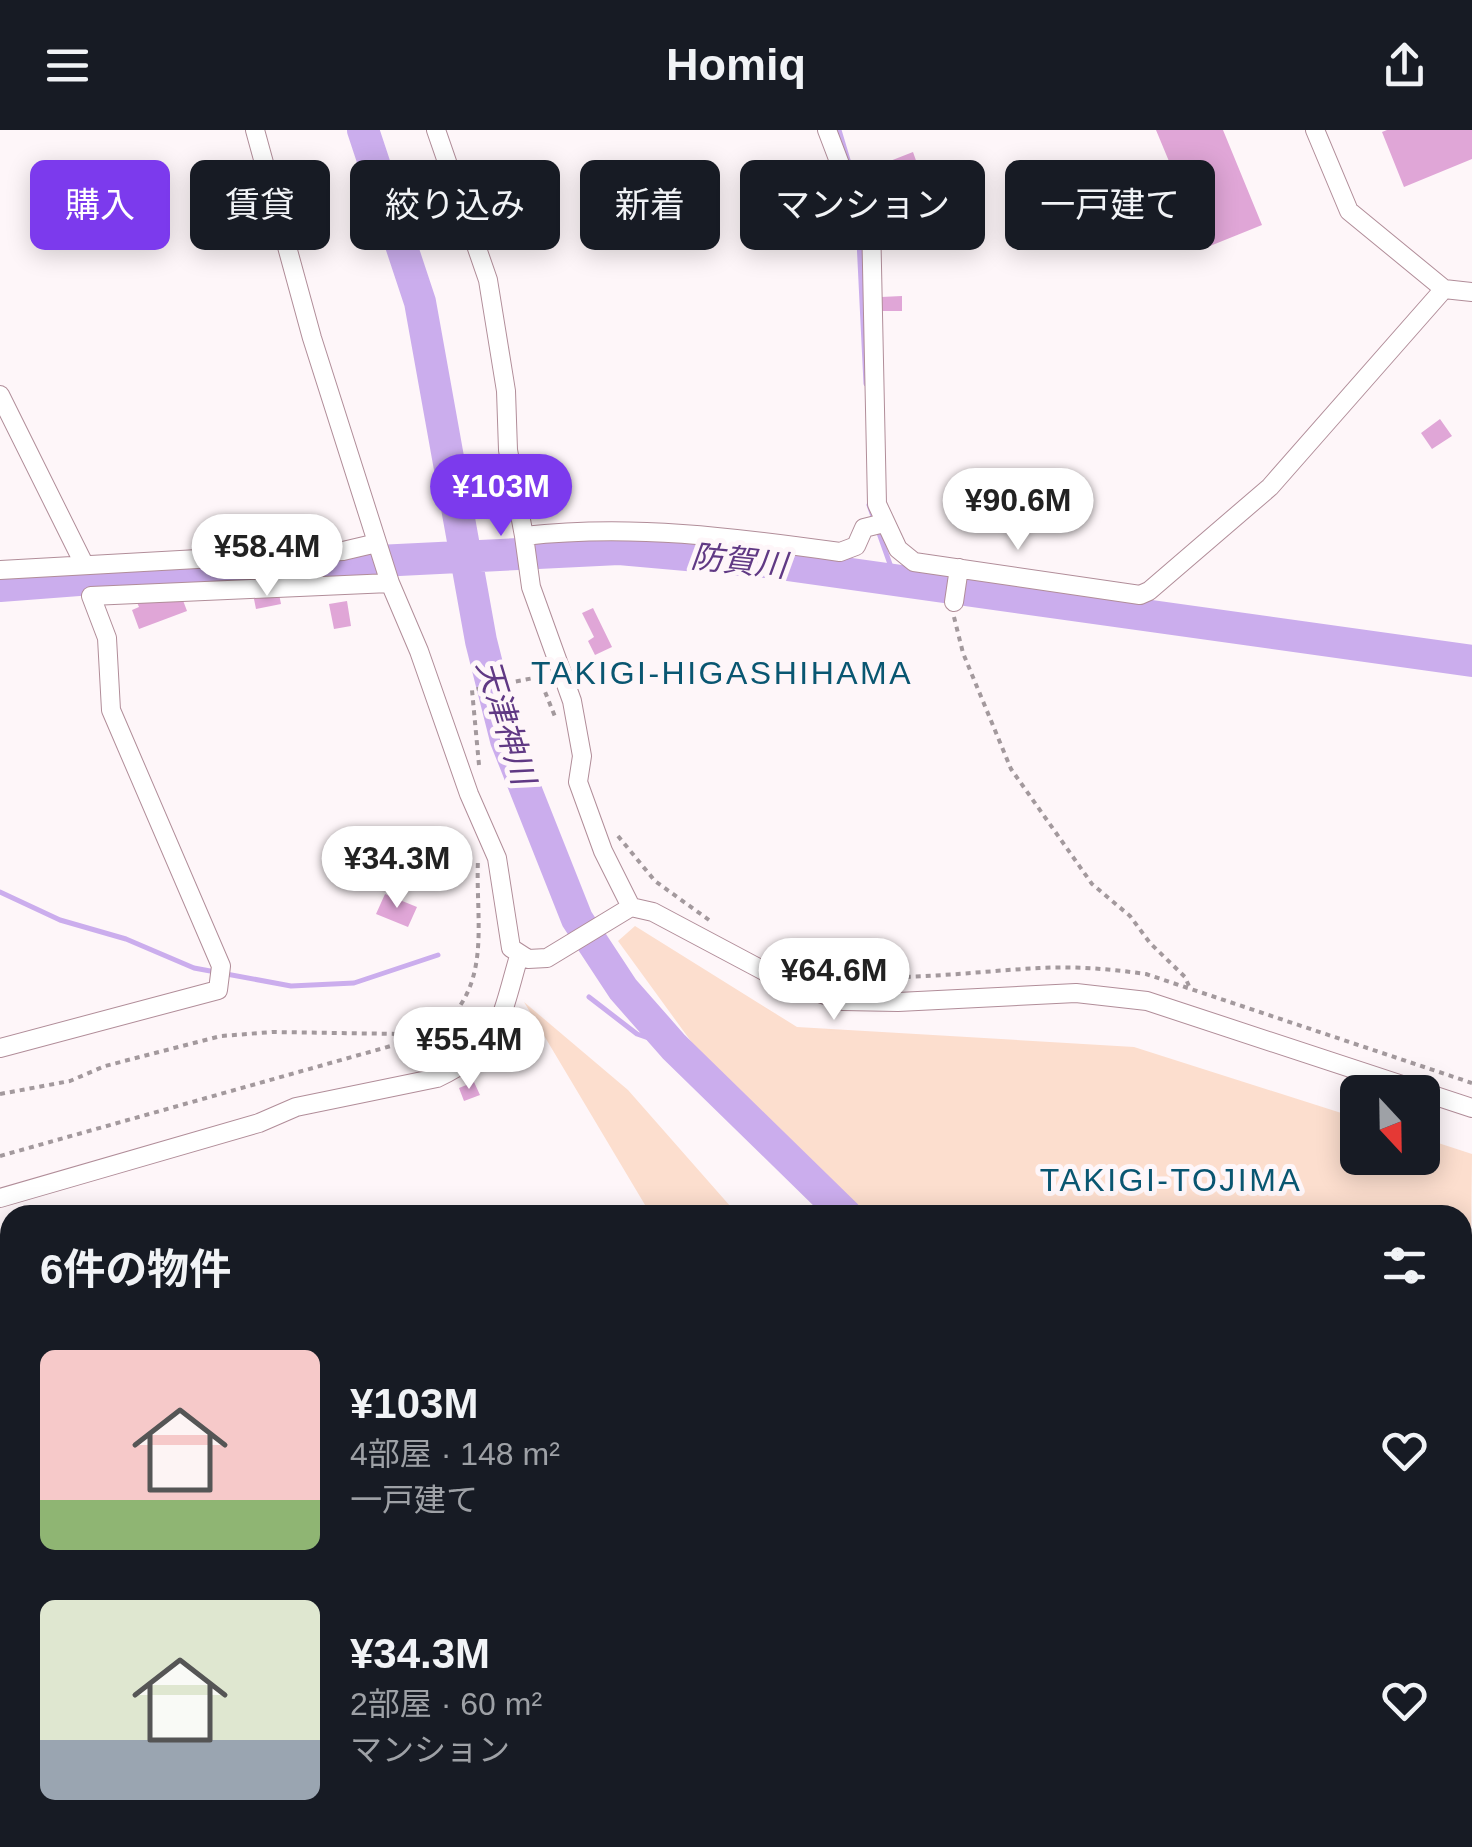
<!DOCTYPE html>
<html lang="ja">
<head>
<meta charset="utf-8">
<style>
  :root { --surface:#171b24; --page:#20242c; --text:#f1f3f6; --muted:#9ea1a6; --accent:#7c3aed }
  body { margin:0; font-family:Arial,"Noto Sans JP",sans-serif; background:var(--page); color:var(--text); height:100vh; display:flex; flex-direction:column; font-size:38px; white-space:nowrap }
  * { box-sizing:border-box; margin:0 }
  p { font-size:32px; color:var(--muted) }
  .icon { flex:none; width:55px; height:55px; fill:none; stroke:currentColor; stroke-width:2; stroke-linecap:round; stroke-linejoin:round }
  .map { position:relative; flex:1; overflow:hidden }
  .sheet { position:absolute; left:0px; top:1075px; width:1472px; height:642px; display:flex; flex-direction:column; background:var(--surface); border-radius:30px 30px 0 0; box-shadow:0 5px 25px #0003 }
  .sheet>* { flex:none }
  .guide { position:absolute; left:30px; top:30px; width:1412px; height:90px; display:flex; gap:20px }
  .needle { width:65px; rotate:158deg }
  .fabs { position:absolute; left:1340px; top:945px; display:grid; gap:20px }
  .fabs a { display:grid; place-items:center; width:100px; height:100px; border-radius:15px; background:var(--surface); box-shadow:0 5px 25px #0003; font-size:50px }
  .price { position:absolute; translate:-50% -85px; padding:0 22px; border-radius:35px; background:#fff; color:#222; font-size:32px; line-height:65px; filter:drop-shadow(0 2px 5px #0008) }
  .price::after { content:''; position:absolute; left:50%; top:60px; width:30px; height:22px; margin-left:-15px; background:inherit; clip-path:polygon(0 0,100% 0,50% 100%) }
  .price.selected { background:var(--accent); color:#fff }
  ul { padding:0; list-style:none }
  li { display:flex; align-items:center; gap:30px; height:250px; padding:0 40px }
  li span { display:grid; place-items:center; flex:none; width:280px; height:200px; border-radius:15px; color:#555 }
  li>.icon { margin-inline-start:auto }
  span .icon { width:120px; height:120px; fill:#fffc; stroke-width:1 }
  li b { font-size:42px }
  h2 { display:flex; justify-content:space-between; align-items:center; height:120px; padding:0 40px; font-size:42px }
  .chip { padding:0 35px; border-radius:15px; background:var(--surface); box-shadow:0 5px 25px #0003; font-size:35px; line-height:90px }
  .chip.selected { background:var(--accent); color:#fff }
  header { display:flex; justify-content:space-between; align-items:center; height:130px; padding:0 40px; background:var(--surface); font-size:45px; font-weight:700 }
  .map>svg:first-child { display:block }
</style>
</head>
<body>
<header><svg class="icon" aria-label="menu" viewBox="0 0 24 24"><path d="M4 6h16M4 12h16M4 18h16"/></svg>Homiq<svg class="icon" aria-label="share" viewBox="0 0 24 24"><path d="M12 15V3M7 8l5-5 5 5M5 13v7h14v-7"/></svg></header>
<div class="map">
<svg width="1472" height="1717" viewBox="0 0 1472 1717">
  <rect width="100%" height="100%" fill="#fef6f9"/>
  <!-- green -->
  <path fill="#fcdece" d="M635 796 797 897 1134 917 1357 988 1358 1028H1422L1423 1008 1472 1024 1469 1286 1462 1283V1085H848L698 921 618 811Z
    M524 872 628 960 738 1085H651Z
    M0 1256 10 1259V1642L0 1658Z"/>
  <!-- water -->
  <path fill="#cbaded" d="M1463 1283 1472 1287V1460L1463 1458Z
    M10 1642V1708H190L182 1717H0V1658Z"/>
  <g fill="none" stroke-linecap="round" stroke-linejoin="round">
    <!-- stream -->
    <path stroke="#cbaded" stroke-width="5" d="M839 0 854 50
      M857 70 866 254
      M869 375 896 451
      M0 762 60 790 126 809 194 838 291 856 354 853 438 825
      M589 867 637 904 674 917"/>
    <!-- river -->
    <path stroke="#cbaded" stroke-width="32" d="M363 0 420 172 481 511 506 610 577 789 623 859 674 917 846 1085
      M0 456 236 438 619 419 766 432 1472 531"/>
  </g>
  <!-- building -->
  <path fill="#e0a6d7" d="M1156 0H1223L1262 95 1205 118Z
    M1387 0H1472V29L1404 57 1382 2Z
    M913 22 919 39 896 48 890 31Z
    M902 166V181H882L881 167Z
    M1440 289 1452 306 1432 319 1421 303Z
    M278 459 281 474 256 479 253 464Z
    M181 465 187 481 139 499 132 480 139 477 136 470Z
    M347 471 351 496 334 499 329 474Z
    M593 478 612 517 595 525 588 511 594 507 582 483Z
    M385 764 417 777 408 797 376 784Z
    M474 952 480 965 464 971 459 958Z"/>
  <g fill="none" stroke-linecap="round" stroke-linejoin="round">
    <!-- minor casing -->
    <g stroke="#b18d99" stroke-width="20">
      <path id="minor" d="M255 0 312 208 390 453 419 521 469 664 497 728 511 818 528 829 547 828 631 777
        M436 0 488 150 506 261 508 320 524 406C631 394 734 407 840 422L856 416 864 398 884 393
        M827 0 851 63 863 62 871 89 877 374 898 419 914 432 1140 465 1149 461 1270 357 1444 159
        M1315 0 1349 81 1444 159 1472 162
        M0 265 84 434
        M524 406 531 457 572 571 582 626 578 652 603 721 631 777 653 782 781 850 843 871 898 872 1076 863 1147 871 1472 978
        M0 440 343 421 377 413
        M954 472 959 438
        M0 918 218 860 221 836 111 580 107 508 91 466 390 453
        M0 1068 259 993 296 977 437 948C501 918 501 887 519 826"/>
    </g>
    <!-- path -->
    <path stroke="#a3999d" stroke-width="4" stroke-dasharray="5 5" stroke-linecap="butt" d="M954 487 963 523 1011 639 1092 754 1130 786 1150 813 1185 847 1189 856
      M479 635 472 560 539 547 556 589
      M618 706 655 751 709 790
      M816 842C889 854 965 842 1039 838 1075 836 1110 839 1146 844L1472 953
      M0 964 70 951 105 936 221 906 273 902 401 904 408 912
      M0 1026 430 905C495 861 475 796 478 729"/>
    <!-- minor -->
    <use href="#minor" stroke="#fff" stroke-width="18"/>
  </g>
  <g text-anchor="middle" stroke-width="10" stroke-linejoin="round" paint-order="stroke">
    <!-- water labels -->
    <g font-size="32" font-style="italic" fill="#603984" stroke="#fef6f9">
      <text transform="translate(739 431) rotate(6)" y="11">防賀川</text>
      <text transform="translate(506 592) rotate(73)" y="11">天津神川</text>
    </g>
    <!-- neighbourhood labels -->
    <g font-size="32" letter-spacing="2.5" fill="#095671" stroke="#fef6f9">
      <text x="722" y="554">TAKIGI-HIGASHIHAMA</text>
      <text x="1171" y="1061">TAKIGI-TOJIMA</text>
    </g>
  </g>
</svg>
<div class="fabs">
<a><svg class="needle" viewBox="-14 -14 28 28"><path d="M0-13l5 13h-10z" fill="#e53935"/><path d="M0 13l5-13h-10z" fill="#9ea1a6"/></svg></a>
</div>
<b class="price selected" style="left:501px;top:409px">¥103M</b>
<b class="price" style="left:1018px;top:423px">¥90.6M</b>
<b class="price" style="left:267px;top:469px">¥58.4M</b>
<b class="price" style="left:397px;top:781px">¥34.3M</b>
<b class="price" style="left:834px;top:893px">¥64.6M</b>
<b class="price" style="left:469px;top:962px">¥55.4M</b>
<div class="guide">
<a class="chip selected">購入</a>
<a class="chip">賃貸</a>
<a class="chip">絞り込み</a>
<a class="chip">新着</a>
<a class="chip">マンション</a>
<a class="chip">一戸建て</a>
</div>
<section class="sheet">
<h2>6件の物件<svg class="icon" aria-label="filters" viewBox="0 0 24 24"><path d="M4 7h16M4 17h16"/><circle cx="9" cy="7" r="2"/><circle cx="15" cy="17" r="2"/></svg></h2>
<ul>
<li><span style="background:linear-gradient(#f6c9c9 75%,#8fb573 0)"><svg class="icon" aria-label="home" viewBox="0 0 24 24"><path d="M3 11l9-7 9 7M6 9v11h12V9"/></svg></span><div><b>¥103M</b><p>4部屋 · 148 m²</p><p>一戸建て</p></div><svg class="icon" aria-label="heart" viewBox="0 0 24 24"><path d="M12 20l-8-8c-3-5 5-10 8-4 3-6 11-1 8 4z"/></svg></li>
<li><span style="background:linear-gradient(#dfe7d0 70%,#9aa5b1 0)"><svg class="icon" aria-label="home" viewBox="0 0 24 24"><path d="M3 11l9-7 9 7M6 9v11h12V9"/></svg></span><div><b>¥34.3M</b><p>2部屋 · 60 m²</p><p>マンション</p></div><svg class="icon" aria-label="heart" viewBox="0 0 24 24"><path d="M12 20l-8-8c-3-5 5-10 8-4 3-6 11-1 8 4z"/></svg></li>
</ul>
</section>
</div>
</body>
</html>
